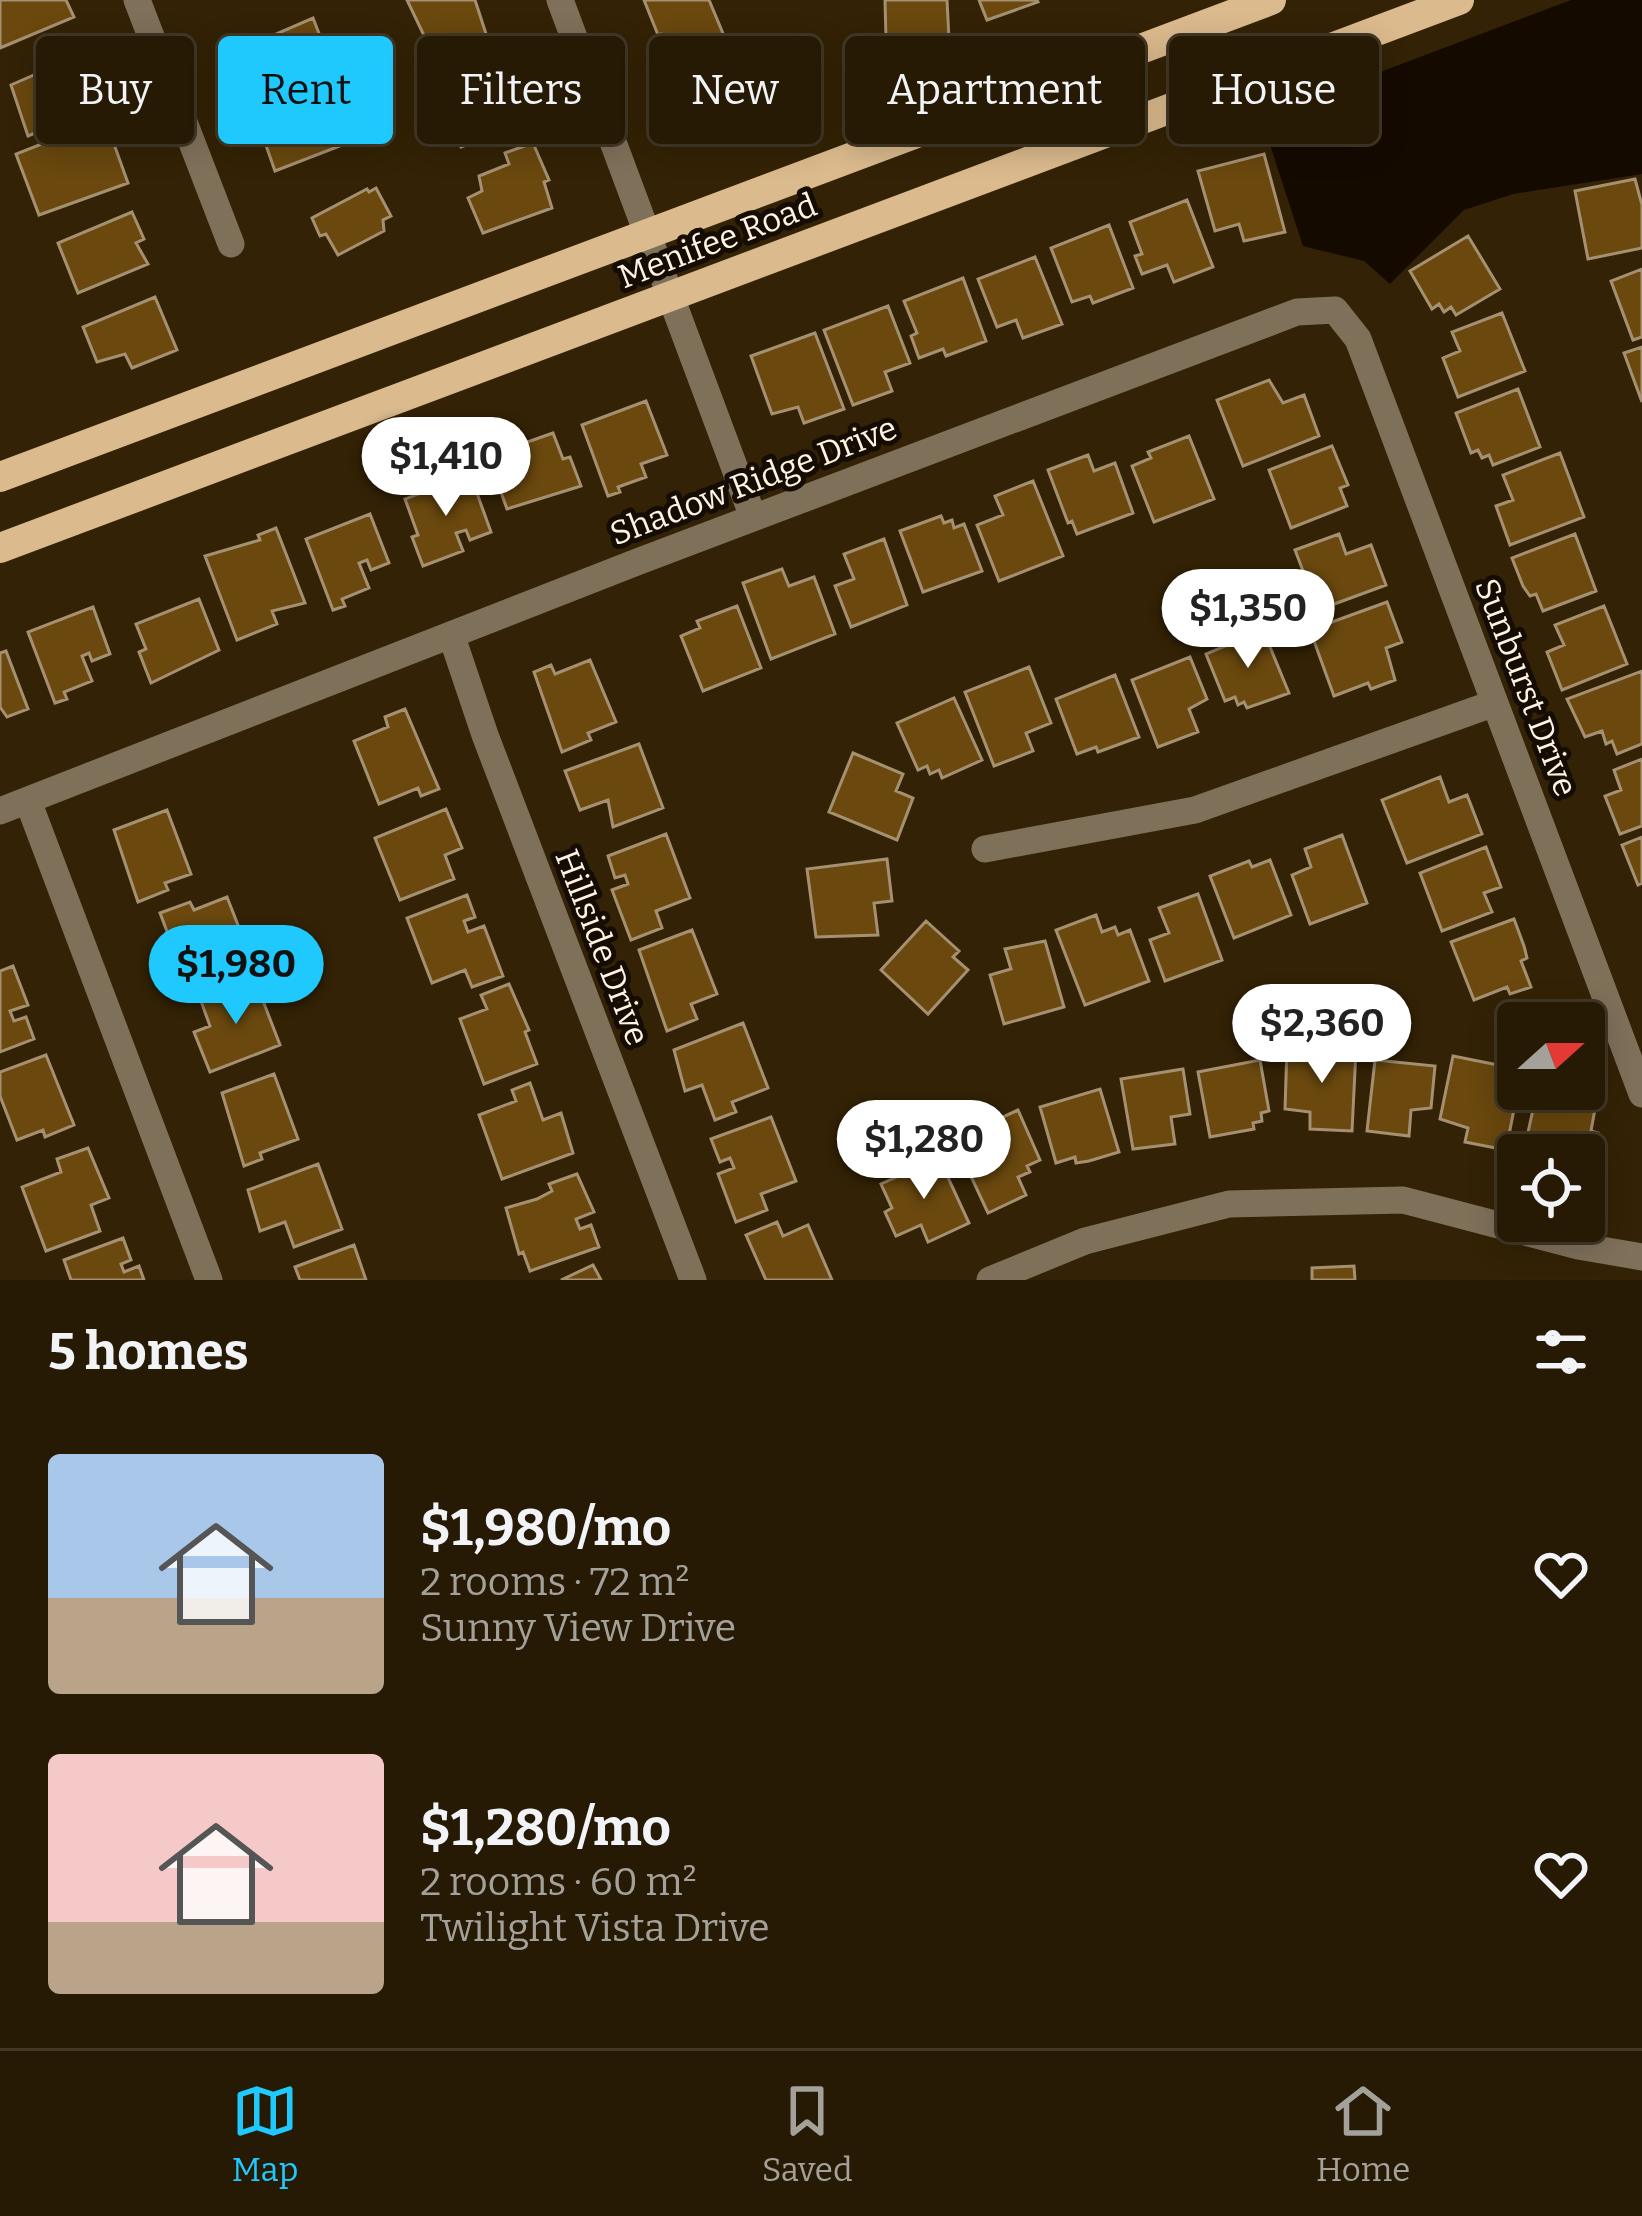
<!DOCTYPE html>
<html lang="en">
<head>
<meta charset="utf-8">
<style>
  :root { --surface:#261a04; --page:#322713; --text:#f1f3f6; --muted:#a4a19a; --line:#423826; --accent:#20c9fd }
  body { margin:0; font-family:Bitter,serif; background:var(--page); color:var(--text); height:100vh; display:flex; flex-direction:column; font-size:45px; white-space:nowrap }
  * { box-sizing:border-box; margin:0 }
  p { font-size:39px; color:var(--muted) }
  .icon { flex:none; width:66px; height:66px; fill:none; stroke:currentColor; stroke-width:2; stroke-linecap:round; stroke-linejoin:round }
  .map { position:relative; height:1280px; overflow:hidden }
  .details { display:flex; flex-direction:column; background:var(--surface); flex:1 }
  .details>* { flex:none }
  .guide { position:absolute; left:36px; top:36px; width:1572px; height:108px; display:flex; gap:24px }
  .needle { width:78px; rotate:69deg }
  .fabs { position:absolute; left:1497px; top:1002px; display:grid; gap:24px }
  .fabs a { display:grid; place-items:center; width:108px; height:108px; border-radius:12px; background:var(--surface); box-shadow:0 6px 30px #0003,0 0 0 3px var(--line); font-size:60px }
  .price { position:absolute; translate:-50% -102px; padding:0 27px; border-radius:42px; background:#fff; color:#222; font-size:39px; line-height:78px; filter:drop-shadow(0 3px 6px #0008) }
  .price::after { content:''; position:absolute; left:50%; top:72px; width:36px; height:27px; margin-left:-18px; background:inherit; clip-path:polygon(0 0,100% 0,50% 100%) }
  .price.current { background:var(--accent); color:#111 }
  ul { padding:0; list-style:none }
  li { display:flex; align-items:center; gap:36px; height:300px; padding:0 48px }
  li span { display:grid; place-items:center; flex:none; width:336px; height:240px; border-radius:12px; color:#555 }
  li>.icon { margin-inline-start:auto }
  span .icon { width:144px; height:144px; fill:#fffc; stroke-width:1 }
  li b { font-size:51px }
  h2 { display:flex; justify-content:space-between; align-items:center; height:144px; padding:0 48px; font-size:51px }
  .tag { padding:0 42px; border-radius:12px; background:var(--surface); box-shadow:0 6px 30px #0003,0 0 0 3px var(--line); font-size:42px; line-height:108px }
  .tag.current { background:var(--accent); color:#111 }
  .tabs { display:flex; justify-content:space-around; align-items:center; height:168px; border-top:3px solid var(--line); background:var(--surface); font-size:33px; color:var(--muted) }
  .tabs a { display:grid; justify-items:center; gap:6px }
  .tabs .current { color:var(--accent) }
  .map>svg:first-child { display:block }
</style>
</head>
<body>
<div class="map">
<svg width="1642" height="1280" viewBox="0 0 1642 1280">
  <rect width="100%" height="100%" fill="#332205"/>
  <!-- water -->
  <path fill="#150a00" d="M1571 0H1642V174L1513 194 1464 210 1390 284 1364 261 1303 246 1261 117Z"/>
  <!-- building -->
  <path fill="#6a480e" stroke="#a59072" stroke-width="3" d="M0 0H66L74 17 0 48Z
    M407 0H475L488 40 444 58 443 43 430 48Z
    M644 0H709L727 43 671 67 658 42 664 40 661 34 658 35Z
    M885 0H947L949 39 886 40Z
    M979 0H1037L1038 2 987 20Z
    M313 18 329 59 315 64 318 76 273 95 262 70 232 81 220 53 240 46 244 61 258 58 253 44Z
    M736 56 760 119 711 139 707 129 699 132 693 117 676 124 660 85Z
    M507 59 522 96 507 103 514 126 461 147 435 87Z
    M66 61 70 71 79 68 99 107 28 136 11 85Z
    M332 83 353 141 275 171 255 114Z
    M105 119 128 183 39 215 16 154Z
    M533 143 549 180 544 182 552 208 483 233 468 198 482 191 479 176 509 164 505 153Z
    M1264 154 1285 232 1244 241 1239 224 1215 231 1198 171Z
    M1635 179 1642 205V248L1588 259 1575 191Z
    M376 188 391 216 383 220 384 231 338 255 326 234 320 236 312 218 367 189 369 192Z
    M1187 200 1213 267 1174 282 1167 265 1142 274 1135 256 1142 254 1130 222Z
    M132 212 144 239 136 243 148 264 78 293 58 243Z
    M1109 225 1133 288 1093 303 1090 296 1072 302 1051 248Z
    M1468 236 1500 289 1456 315 1451 307 1444 312 1439 304 1432 309 1410 271Z
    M1035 257 1062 324 1023 338 1016 320 997 327 978 279Z
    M1642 269V337L1633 340 1611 281Z
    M963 278 986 341 946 356 943 349 919 358 911 336 917 333 904 301Z
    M155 297 177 350 132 368 125 354 97 362 83 327Z
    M888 306 910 363 885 372 892 391 853 405 824 330Z
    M1502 313 1525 371 1458 397 1443 358 1460 351 1452 332Z
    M815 333 844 409 804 423 798 407 772 414 751 356Z
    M1642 347V402L1624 353Z
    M1269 380 1283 403 1304 395 1319 436 1243 466 1217 400Z
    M1518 389 1540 447 1493 465 1489 455 1482 458 1478 450 1471 453 1456 413Z
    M646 401 667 455 641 464 646 477 618 487 620 492 608 496 582 425Z
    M553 433 563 459 570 457 581 486 507 509 488 456Z
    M1189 436 1214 499 1154 522 1132 466 1151 458 1148 452Z
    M1332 446 1348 485 1340 488 1347 506 1291 528 1269 470Z
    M1560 453 1584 517 1510 545 1496 506 1513 500 1503 475Z
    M1088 455 1094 471 1115 463 1133 513 1077 534 1072 521 1068 523 1048 470Z
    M470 474 491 532 470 540 466 530 456 533 463 551 423 566 412 537 418 535 405 499Z
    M1033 481 1063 556 999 581 977 525 1003 515 995 496Z
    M370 514 389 563 371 570 367 560 359 563 369 588 342 599 345 606 333 610 306 539Z
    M941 516 944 523 952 520 954 528 964 524 982 571 923 592 900 531Z
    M276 528 305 603 272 611 277 624 237 640 205 556 260 540 258 535Z
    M1339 534 1346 554 1371 545 1386 585 1318 610 1295 550Z
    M1575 534 1596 591 1543 611 1536 594 1530 596 1523 586 1512 558Z
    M884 539 907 605 851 627 835 586 854 579 844 554Z
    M782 569 789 586 814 577 835 634 771 659 743 583Z
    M199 599 219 650 151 683 139 652 146 649 136 624Z
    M1387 602 1402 642 1386 648 1395 680 1371 689 1368 683 1334 696 1310 630Z
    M737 606 761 668 703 691 681 636 700 628 697 621Z
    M1604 606 1627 664 1562 690 1547 652 1564 645 1555 625Z
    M93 607 110 654 92 661 89 653 82 656 92 681 64 692 67 699 55 703 28 632Z
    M1263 630 1289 693 1247 708 1244 702 1238 705 1235 697 1225 701 1206 654Z
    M6 651 28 709 7 717 0 707V653Z
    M1190 657 1207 699 1189 709 1198 732 1158 747 1132 680Z
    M590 660 616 722 588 733 591 740 562 752 534 672 551 665 555 674Z
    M1029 667 1051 723 1026 733 1033 751 994 766 965 692Z
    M1642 671V744L1617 754 1612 741 1606 744 1602 731 1585 737 1567 699Z
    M1115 675 1139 737 1098 752 1096 747 1077 754 1056 699Z
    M954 698 982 760 942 778 939 770 930 774 927 766 918 770 897 723Z
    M405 709 439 789 421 796 418 788 379 804 354 741 388 727 385 717Z
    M639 744 663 808 613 827 608 800 580 810 565 771Z
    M853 753 903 774 896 791 913 798 897 840 829 812Z
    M1642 759V826L1620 834 1605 796 1621 790 1614 770Z
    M1440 777 1449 802 1467 795 1482 834 1407 863 1382 800Z
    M446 809 462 848 445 855 454 879 400 900 375 838Z
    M167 810 191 874 165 883 168 890 138 902 114 830Z
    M666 834 690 898 656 911 662 928 631 940 612 890 628 884 625 875 615 878 608 856Z
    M1342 835 1367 903 1310 924 1292 875 1311 867 1305 849Z
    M1642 837V883L1638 885 1622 845Z
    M1486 847 1501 887 1484 893 1492 912 1442 931 1420 873Z
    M887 859 892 901 874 903 878 935 816 937 807 869Z
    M1270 860 1291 915 1234 938 1210 876 1249 861 1252 867Z
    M1198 894 1222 960 1165 981 1150 940 1169 933 1159 908Z
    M467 895 475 917 464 921 468 932 484 926 503 976 472 987 465 970 432 983 407 918Z
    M227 897 252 961 193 984 184 962 196 958 193 948 176 955 160 913 190 902 194 910Z
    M1096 915 1102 932 1115 927 1118 935 1130 930 1149 981 1085 1005 1056 930Z
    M1514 919 1524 946 1527 958 1521 961 1531 987 1510 994 1507 987 1474 1000 1451 942Z
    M926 921 959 951 953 957 968 970 928 1014 881 970Z
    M692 930 717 994 691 1004 697 1019 667 1031 639 950Z
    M1045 941 1064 1007 1004 1024 990 975 1011 969 1005 949Z
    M13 966 28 1005 10 1011 14 1021 26 1017 34 1039 0 1052V971Z
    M255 980 280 1045 210 1072 194 1032 210 1026 201 1001Z
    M509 984 529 1030 525 1032 537 1064 484 1084 460 1019 487 1009 481 995Z
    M743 1023 768 1088 732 1102 736 1112 715 1120 702 1085 685 1091 674 1050Z
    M1287 1047 1356 1050 1352 1131 1310 1129V1112L1285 1109Z
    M46 1055 74 1125 45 1137 43 1130 17 1140 0 1096V1072Z
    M1453 1056 1518 1069V1089L1506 1150 1465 1142 1468 1128 1440 1119Z
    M1260 1060 1269 1111 1261 1113 1262 1121 1253 1123 1254 1129 1210 1137 1198 1072Z
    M1375 1060 1435 1066 1431 1108 1411 1110 1409 1136 1367 1131Z
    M1183 1069 1190 1114 1171 1117 1175 1144 1133 1149 1121 1079Z
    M274 1074 298 1139 260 1153 262 1159 244 1166 222 1093Z
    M530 1083 543 1120 561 1113 573 1153 502 1179 479 1115 516 1101 512 1090Z
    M1100 1089 1119 1152 1089 1161 1076 1163 1075 1157 1056 1163 1040 1107Z
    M1536 1096 1595 1109 1591 1131 1598 1133 1591 1167 1584 1166V1155H1523Z
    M1018 1110 1040 1160 1027 1166 1030 1172 1018 1177 1026 1195 988 1213 954 1140Z
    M771 1117 796 1181 761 1194 767 1210 736 1222 718 1174 734 1168 730 1158 720 1162 711 1139Z
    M88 1148 109 1198 91 1205 100 1231 46 1251 22 1187 61 1172 57 1159Z
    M939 1158 969 1223 928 1242 921 1225 896 1236 885 1212 892 1208 881 1184Z
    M318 1164 342 1229 294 1247 285 1222 260 1231 248 1190Z
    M577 1174 594 1212 576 1219 580 1229 591 1225 599 1247 530 1271 523 1252 519 1254 506 1208 537 1199 552 1191 549 1184Z
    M777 1222 783 1236 808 1225 832 1280H766L746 1235Z
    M123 1238 131 1260 121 1264 124 1272 139 1266 144 1280H71L64 1260Z
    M354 1245 366 1280H300L295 1267Z
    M593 1265 601 1280H561Z
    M1354 1266 1355 1280H1312V1268Z"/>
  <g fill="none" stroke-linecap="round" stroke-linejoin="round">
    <!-- minor -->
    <path stroke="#7f705a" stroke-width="27" d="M137 0 231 244
      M560 0 753 517
      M452 637 485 735 693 1280
      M28 801 209 1280
      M0 811 637 562 1297 312 1335 310 1358 339 1642 1094
      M985 849 1195 810 1495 703
      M990 1280 1085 1241 1229 1204 1403 1200 1578 1246 1642 1257"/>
    <!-- major -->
    <path stroke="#dbba8d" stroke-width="30" d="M0 477 1271 0
      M0 548 1459 0"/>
  </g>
  <g text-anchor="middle" stroke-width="10" stroke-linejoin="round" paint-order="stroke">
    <!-- street labels -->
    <g font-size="33" fill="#fff3e3" stroke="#150d03">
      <text transform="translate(717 240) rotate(-21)" y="12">Menifee Road</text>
      <text transform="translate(753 480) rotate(-21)" y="12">Shadow Ridge Drive</text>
      <text transform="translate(1527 687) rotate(69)" y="12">Sunburst Drive</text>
      <text transform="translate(603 947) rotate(69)" y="12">Hillside Drive</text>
    </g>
  </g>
</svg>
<div class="fabs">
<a><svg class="needle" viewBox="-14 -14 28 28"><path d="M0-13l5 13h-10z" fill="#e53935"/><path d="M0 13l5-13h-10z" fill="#a4a19a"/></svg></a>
<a><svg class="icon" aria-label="locate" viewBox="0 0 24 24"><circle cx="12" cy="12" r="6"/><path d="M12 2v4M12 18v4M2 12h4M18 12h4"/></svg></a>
</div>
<b class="price" style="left:446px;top:519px">$1,410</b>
<b class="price" style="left:1248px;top:671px">$1,350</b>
<b class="price current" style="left:236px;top:1027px">$1,980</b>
<b class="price" style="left:1322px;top:1086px">$2,360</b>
<b class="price" style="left:924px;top:1202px">$1,280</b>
<div class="guide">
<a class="tag">Buy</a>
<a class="tag current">Rent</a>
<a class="tag">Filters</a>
<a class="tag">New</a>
<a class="tag">Apartment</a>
<a class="tag">House</a>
</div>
</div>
<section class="details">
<h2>5 homes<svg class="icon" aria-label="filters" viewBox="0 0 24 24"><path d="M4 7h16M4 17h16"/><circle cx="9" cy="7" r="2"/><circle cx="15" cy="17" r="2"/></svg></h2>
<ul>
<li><span style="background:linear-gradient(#a9c7e8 60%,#b9a48a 0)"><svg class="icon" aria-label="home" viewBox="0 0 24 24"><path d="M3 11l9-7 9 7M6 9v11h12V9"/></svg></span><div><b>$1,980/mo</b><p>2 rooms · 72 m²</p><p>Sunny View Drive</p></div><svg class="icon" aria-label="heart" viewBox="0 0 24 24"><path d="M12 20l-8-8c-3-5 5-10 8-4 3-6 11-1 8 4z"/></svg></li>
<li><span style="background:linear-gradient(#f6c9c9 70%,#b9a48a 0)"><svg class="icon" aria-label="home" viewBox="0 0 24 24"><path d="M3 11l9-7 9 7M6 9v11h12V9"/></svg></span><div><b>$1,280/mo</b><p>2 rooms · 60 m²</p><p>Twilight Vista Drive</p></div><svg class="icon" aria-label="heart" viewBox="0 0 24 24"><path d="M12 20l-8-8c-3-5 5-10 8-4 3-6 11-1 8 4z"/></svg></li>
</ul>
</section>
<nav class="tabs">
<a class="current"><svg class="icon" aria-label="map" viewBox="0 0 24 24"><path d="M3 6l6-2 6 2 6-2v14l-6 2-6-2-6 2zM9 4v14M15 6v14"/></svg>Map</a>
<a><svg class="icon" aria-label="saved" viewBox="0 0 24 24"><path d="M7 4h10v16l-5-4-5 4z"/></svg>Saved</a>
<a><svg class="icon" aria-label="home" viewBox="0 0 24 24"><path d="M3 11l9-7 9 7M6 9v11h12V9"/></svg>Home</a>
</nav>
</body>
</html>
